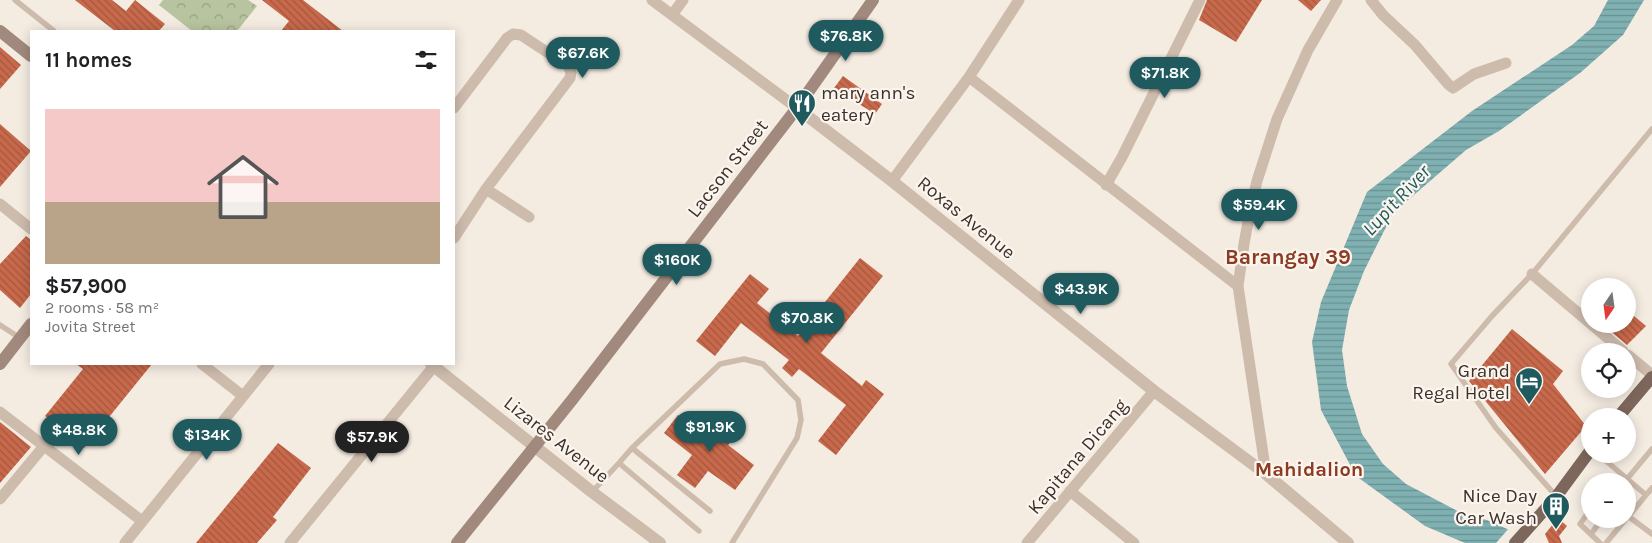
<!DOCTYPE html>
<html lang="en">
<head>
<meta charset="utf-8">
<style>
  :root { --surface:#fff; --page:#f2f2f2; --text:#202124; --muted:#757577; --line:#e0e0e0; --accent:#1f5a5e }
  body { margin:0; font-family:Karla,sans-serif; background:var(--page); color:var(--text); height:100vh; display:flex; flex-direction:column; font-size:19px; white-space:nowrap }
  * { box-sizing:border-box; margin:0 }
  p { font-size:16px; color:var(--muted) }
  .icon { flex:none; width:28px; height:28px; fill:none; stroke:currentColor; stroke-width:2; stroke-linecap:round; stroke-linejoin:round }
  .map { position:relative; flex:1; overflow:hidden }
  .side { position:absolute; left:30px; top:30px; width:425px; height:335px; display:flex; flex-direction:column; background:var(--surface); border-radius:0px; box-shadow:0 2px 12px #0003 }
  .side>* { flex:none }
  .needle { width:32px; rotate:193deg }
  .controls { position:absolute; left:1581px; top:278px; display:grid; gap:10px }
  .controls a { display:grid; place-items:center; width:55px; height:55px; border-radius:50%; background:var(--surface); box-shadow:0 2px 12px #0003; font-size:25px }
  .price { position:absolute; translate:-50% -42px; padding:0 11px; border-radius:18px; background:var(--accent); color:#fff; font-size:16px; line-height:32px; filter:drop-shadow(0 1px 2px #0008) }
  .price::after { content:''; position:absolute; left:50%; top:30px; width:15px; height:11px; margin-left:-8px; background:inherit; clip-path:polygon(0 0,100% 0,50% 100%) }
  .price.current { background:#222; color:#fff }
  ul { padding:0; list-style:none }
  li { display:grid; align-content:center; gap:10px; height:265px; padding:0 15px }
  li+li { border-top:1px solid var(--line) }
  li span { display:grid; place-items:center; height:155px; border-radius:0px; color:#555 }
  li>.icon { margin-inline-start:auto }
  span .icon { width:90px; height:90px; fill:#fffc; stroke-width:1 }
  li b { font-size:21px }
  h2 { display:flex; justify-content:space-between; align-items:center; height:60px; padding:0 15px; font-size:21px }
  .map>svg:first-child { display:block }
</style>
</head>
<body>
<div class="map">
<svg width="1652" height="543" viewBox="0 0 1652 543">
  <defs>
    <pattern id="forest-crowns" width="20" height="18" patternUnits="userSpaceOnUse" patternTransform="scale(1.25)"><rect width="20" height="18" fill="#b8c4a0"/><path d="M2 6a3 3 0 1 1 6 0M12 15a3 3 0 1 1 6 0" fill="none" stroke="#97a083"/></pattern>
    <pattern id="water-rules" width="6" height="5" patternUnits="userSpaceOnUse" patternTransform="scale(1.25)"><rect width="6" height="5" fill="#7fb0b2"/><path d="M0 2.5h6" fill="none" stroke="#699091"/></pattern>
    <pattern id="building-back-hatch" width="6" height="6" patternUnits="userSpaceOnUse" patternTransform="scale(1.25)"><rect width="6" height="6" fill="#c8694b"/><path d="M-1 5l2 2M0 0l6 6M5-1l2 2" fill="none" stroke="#a4573f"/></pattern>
  </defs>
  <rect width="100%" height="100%" fill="#f4ebe1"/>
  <!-- forest -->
  <path fill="url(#forest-crowns)" d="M163 0H248L257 6 237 31H192L159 5Z"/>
  <!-- water -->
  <path fill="url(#water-rules)" d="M1608 0H1644L1623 35 1580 73 1499 131 1466 150 1393 213 1364 271 1349 310 1342 350 1347 386 1362 434 1383 464 1406 484 1469 517 1487 520 1525 537 1529 543H1465L1425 526 1356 476 1321 410 1312 342 1321 302 1367 192 1472 111 1572 45 1594 26Z"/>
  <!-- pier -->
  <path fill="#f4ebe1" d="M1510 527 1527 535 1532 543H1496Z"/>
  <!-- building -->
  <path fill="url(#building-back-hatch)" d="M75 0H112L126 11 135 0 165 24 159 31H115Z
    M262 0H303L343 31H281L289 21Z
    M1207 0H1262L1236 42 1199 20Z
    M1298 0H1321L1311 11Z
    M0 47 21 65 0 89Z
    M843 76 882 104 875 114 834 88Z
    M0 124 31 151 0 187Z
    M26 236 31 240V294L20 308 0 290V264Z
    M860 258 883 276 821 353 862 386 866 380 884 394 836 455 818 441 846 405 799 369 792 377 782 368 789 360 741 323 715 356 696 341 750 274 769 289 757 303 798 336Z
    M1628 311 1646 326 1627 345 1602 324H1628Z
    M1512 329 1563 371 1553 384 1586 426 1545 474 1469 381Z
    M76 364H152L84 448 45 416 83 369Z
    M678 415 706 437 721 418 739 432 728 445 754 465 735 490 708 471 695 488 677 475 692 455 664 433Z
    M0 422 31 447 0 483Z
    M278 443 311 468 273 517 277 520 257 543H196Z
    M1558 518 1567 526 1559 536 1562 543H1549L1545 534Z"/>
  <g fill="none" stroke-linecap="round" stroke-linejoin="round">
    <!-- service -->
    <path stroke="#cdbbac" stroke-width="5.5" d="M15 0 54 31
      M0 325 20 338
      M632 448 720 364 744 359 763 364 798 400 801 420 797 438 732 543
      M1598 454 1646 495 1652 488
      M619 463 632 448 710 511
      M1627 479 1652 449
      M592 492 619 463 699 531
      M1556 496 1496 428 1451 364 1492 316 1532 274 1652 129
      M1590 510 1580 524 1600 543
      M1628 516 1652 534
      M1628 517 1646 495
      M1591 534 1602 519
      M1606 543 1626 519"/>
    <!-- minor -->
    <path stroke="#cdbbac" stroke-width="11" d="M652 0 797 108
      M1371 0 1383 15 1415 45 1448 84 1453 88 1474 74 1506 63
      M672 15 683 0
      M969 77 1238 286
      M454 108 507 38 513 34 521 35 568 66 571 72 570 78 486 189 454 238
      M892 181 969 77 1019 0
      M1106 185 1122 157 1200 0
      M486 189 529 217
      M0 204 31 229
      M1532 274 1623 351
      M1628 355 1652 375
      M202 364 243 396
      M0 412 142 521
      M1266 474 1238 286 1244 244 1250 211 1257 181 1277 119 1308 50 1337 0
      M1070 491 1134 543
      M0 499 44 446
      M125 543 269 364
      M290 543 434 366
      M1027 543 1154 391"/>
    <!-- tertiary -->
    <path stroke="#cdbbac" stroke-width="12" d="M797 108 892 181 1154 391 1266 474 1348 543
      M431 364 592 492 660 543"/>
    <!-- secondary -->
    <path stroke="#a18a7d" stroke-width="12" d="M0 31 31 56
      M0 364 31 324
      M457 543 572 400 797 108 873 0"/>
    <!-- primary -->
    <path stroke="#7d675c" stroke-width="12" d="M1619 416 1652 377
      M1515 543 1556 497 1590 451"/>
  </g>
  <!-- icons -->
  <defs>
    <g id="restaurant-pin" transform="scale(1.4375)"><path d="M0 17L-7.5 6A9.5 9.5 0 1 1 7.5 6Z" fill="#1f5a5e" stroke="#fbf5ee"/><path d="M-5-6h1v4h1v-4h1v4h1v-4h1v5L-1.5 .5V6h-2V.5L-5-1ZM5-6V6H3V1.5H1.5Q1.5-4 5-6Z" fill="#fff"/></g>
    <g id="hotel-pin" transform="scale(1.4375)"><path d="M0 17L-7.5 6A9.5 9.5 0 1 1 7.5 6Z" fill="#1f5a5e" stroke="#fbf5ee"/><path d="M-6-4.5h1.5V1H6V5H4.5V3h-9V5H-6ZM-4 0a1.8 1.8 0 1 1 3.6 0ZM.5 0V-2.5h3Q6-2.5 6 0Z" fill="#fff"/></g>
    <g id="building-pin" transform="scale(1.4375)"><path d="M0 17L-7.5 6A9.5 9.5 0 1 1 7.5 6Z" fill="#1f5a5e" stroke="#fbf5ee"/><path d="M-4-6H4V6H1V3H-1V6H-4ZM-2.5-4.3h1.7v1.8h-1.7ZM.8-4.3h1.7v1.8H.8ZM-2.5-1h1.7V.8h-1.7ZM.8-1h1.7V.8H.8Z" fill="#fff"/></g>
  </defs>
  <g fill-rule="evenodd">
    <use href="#restaurant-pin" x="802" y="103"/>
    <use href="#hotel-pin" x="1529" y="381"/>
    <use href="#building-pin" x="1556" y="506"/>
  </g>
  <g text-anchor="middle" stroke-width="4.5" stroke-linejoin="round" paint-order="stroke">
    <!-- poi labels -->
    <g font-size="19" fill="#3b302b" stroke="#fbf5ee" text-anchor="end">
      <text x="821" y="99" text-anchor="start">mary ann's<tspan x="821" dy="22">eatery</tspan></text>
      <text x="1510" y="377">Grand<tspan x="1510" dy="22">Regal Hotel</tspan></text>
      <text x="1537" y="502">Nice Day<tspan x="1537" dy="22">Car Wash</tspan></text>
    </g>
    <!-- street labels -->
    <g font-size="19" fill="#3b302b" stroke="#fbf5ee">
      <text transform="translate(727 168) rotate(-52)" y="7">Lacson Street</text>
      <text transform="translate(967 217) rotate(39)" y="7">Roxas Avenue</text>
      <text transform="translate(557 439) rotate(38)" y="7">Lizares Avenue</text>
      <text transform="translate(1077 456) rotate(-50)" y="7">Kapitana Dicang</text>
    </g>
    <!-- water labels -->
    <g font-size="20" font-style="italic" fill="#1f5a5e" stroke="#fbf5ee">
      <text transform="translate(1396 200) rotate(-47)" y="7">Lupit River</text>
    </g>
    <!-- neighbourhood labels -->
    <g font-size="20" font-weight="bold" fill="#8c3b22" stroke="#fbf5ee">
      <text x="1309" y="476">Mahidalion</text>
    </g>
    <!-- quarter labels -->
    <g font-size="21" font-weight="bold" fill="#8c3b22" stroke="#fbf5ee">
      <text x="1288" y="264">Barangay 39</text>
    </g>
  </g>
</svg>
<div class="controls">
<a><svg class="needle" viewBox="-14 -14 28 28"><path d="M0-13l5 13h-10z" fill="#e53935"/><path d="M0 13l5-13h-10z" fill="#757577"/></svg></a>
<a><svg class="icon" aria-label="locate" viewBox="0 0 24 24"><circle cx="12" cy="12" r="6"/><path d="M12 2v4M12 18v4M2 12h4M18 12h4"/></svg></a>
<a>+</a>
<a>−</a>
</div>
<b class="price" style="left:846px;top:62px">$76.8K</b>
<b class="price" style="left:583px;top:79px">$67.6K</b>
<b class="price" style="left:1165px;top:99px">$71.8K</b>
<b class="price" style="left:1259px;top:231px">$59.4K</b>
<b class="price" style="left:677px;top:286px">$160K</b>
<b class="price" style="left:1081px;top:315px">$43.9K</b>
<b class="price" style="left:807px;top:344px">$70.8K</b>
<b class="price" style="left:710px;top:453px">$91.9K</b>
<b class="price" style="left:79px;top:456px">$48.8K</b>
<b class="price" style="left:207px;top:461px">$134K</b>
<b class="price current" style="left:372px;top:463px">$57.9K</b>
<section class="side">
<h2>11 homes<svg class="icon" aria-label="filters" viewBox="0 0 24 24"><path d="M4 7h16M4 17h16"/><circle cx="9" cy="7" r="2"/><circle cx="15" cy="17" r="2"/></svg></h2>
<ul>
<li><span style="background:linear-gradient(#f6c9c9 60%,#b9a48a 0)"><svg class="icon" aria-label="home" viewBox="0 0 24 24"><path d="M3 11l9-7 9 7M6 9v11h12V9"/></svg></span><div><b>$57,900</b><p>2 rooms · 58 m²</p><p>Jovita Street</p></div></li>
</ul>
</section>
</div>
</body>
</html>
